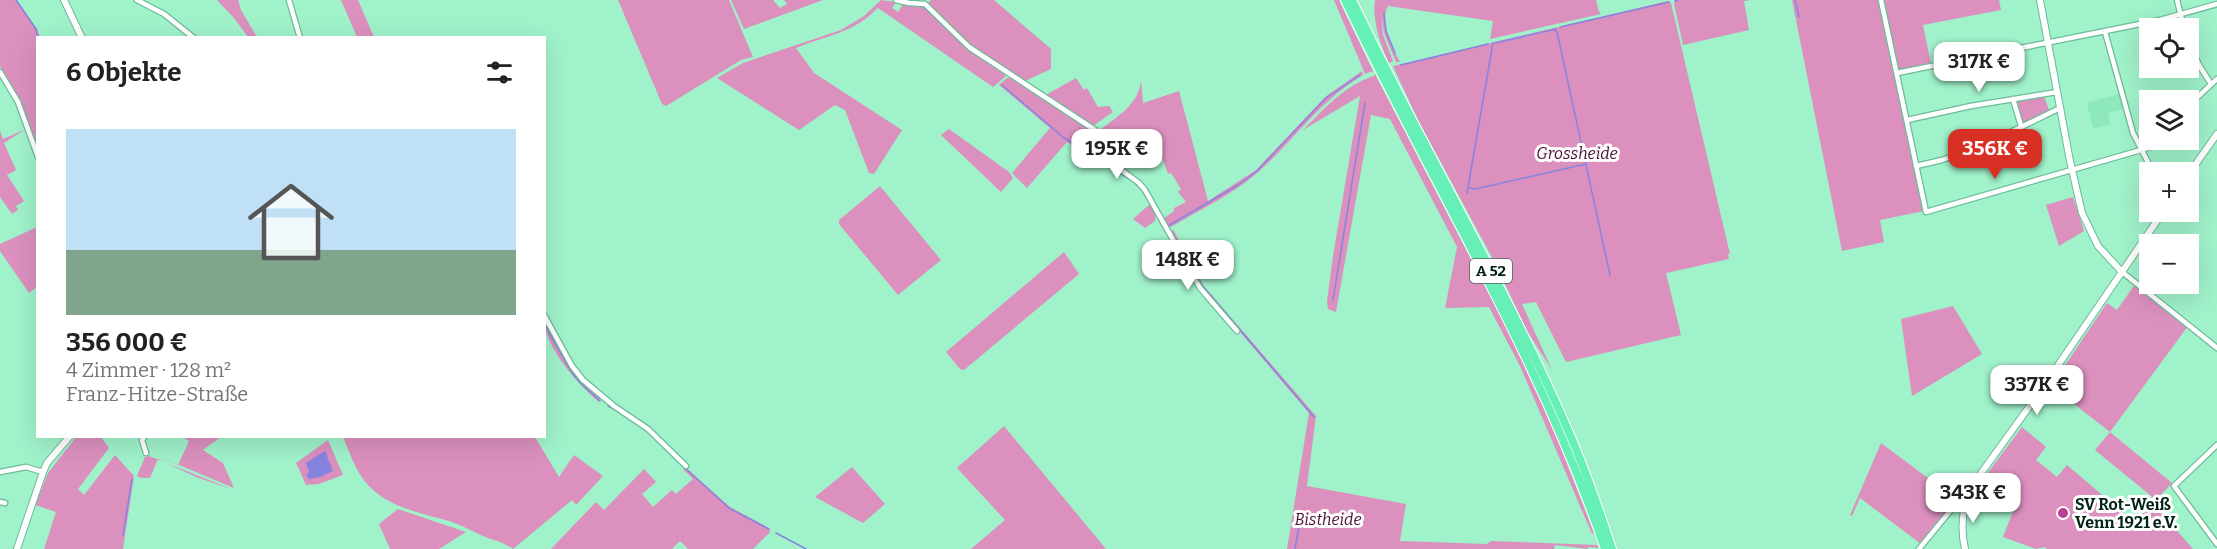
<!DOCTYPE html>
<html lang="de">
<head>
<meta charset="utf-8">
<style>
  :root { --surface:#fff; --page:#f2f2f2; --text:#222; --muted:#767676; --line:#e0e0e0; --accent:#d93025 }
  body { margin:0; font-family:Bitter,serif; background:var(--page); color:var(--text); height:100vh; display:flex; flex-direction:column; font-size:22px; white-space:nowrap }
  * { box-sizing:border-box; margin:0 }
  p { font-size:20px; color:var(--muted) }
  .icon { flex:none; width:33px; height:33px; fill:none; stroke:currentColor; stroke-width:2; stroke-linecap:round; stroke-linejoin:round }
  .map { position:relative; flex:1; overflow:hidden }
  .drawer { position:absolute; left:36px; top:36px; width:510px; height:402px; display:flex; flex-direction:column; background:var(--surface); border-radius:0px; box-shadow:0 6px 24px #0002 }
  .drawer>* { flex:none }
  .controls { position:absolute; left:2139px; top:18px; display:grid; gap:12px }
  .controls a { display:grid; place-items:center; width:60px; height:60px; border-radius:0px; background:var(--surface); box-shadow:0 6px 24px #0002; font-size:30px }
  .price { position:absolute; translate:-50% -51px; padding:0 14px; border-radius:12px; background:#fff; color:#222; font-size:20px; line-height:39px; filter:drop-shadow(0 2px 3px #0008) }
  .price::after { content:''; position:absolute; left:50%; top:36px; width:18px; height:14px; margin-left:-9px; background:inherit; clip-path:polygon(0 0,100% 0,50% 100%) }
  .price.current { background:var(--accent); color:#fff }
  ul { padding:0; list-style:none }
  li { display:grid; align-content:center; gap:12px; height:318px; padding:0 30px }
  li+li { border-top:2px solid var(--line) }
  li span { display:grid; place-items:center; height:186px; border-radius:0px; color:#555 }
  li>.icon { margin-inline-start:auto }
  span .icon { width:108px; height:108px; fill:#fffc; stroke-width:1 }
  li b { font-size:26px }
  h2 { display:flex; justify-content:space-between; align-items:center; height:72px; padding:0 30px; font-size:26px }
  .map>svg:first-child { display:block }
</style>
</head>
<body>
<div class="map">
<svg width="2217" height="549" viewBox="0 0 2217 549">
  <rect width="100%" height="100%" fill="#a0f2cb"/>
  <!-- built -->
  <path fill="#8ee8be" d="M2119 94 2123 109 2108 113 2110 125 2093 129 2087 103Z"/>
  <!-- green -->
  <path fill="#db90be" d="M0 0H17L37 29 40 37 38 38 37 141 34 143 24 110 0 66Z
    M217 0H238L241 10 257 37H248L234 18Z
    M341 0H358L374 37H357Z
    M618 0H729L753 57 741 60 666 106 662 104Z
    M731 0H773L780 8 787 4 784 0H823L744 29Z
    M881 0 896 2 892 8 898 12 903 4 925 6 968 49 1004 74 1005 77 993 87 878 8C852 34 827 35 796 48L814 73 902 130 874 174 869 173 845 110 835 105 799 130 717 78 743 63 841 30 864 16Z
    M931 0H994L1051 49V69L1023 82 1044 96 1076 78 1084 90 1087 88 1098 107 1109 106 1113 112 1093 126 1022 83 971 46 928 3Z
    M1334 0H1339L1373 71 1365 74Z
    M1375 0H1596L1599 12 1601 14 1490 39 1493 21 1388 6C1379 22 1392 47 1400 62H1396L1384 33 1381 11 1383 35 1393 61 1389 63C1380 45 1372 18 1375 0Z
    M1675 0H1751L1744 1 1749 30 1683 45 1674 4Z
    M1792 0H1999L2001 10 1923 25 1931 63 1894 71 1924 211 1880 220 1884 242 1842 251Z
    M1668 1 1671 3 1730 254H1728L1729 259 1666 273 1681 335 1566 362 1536 302 1522 304 1552 370 1527 331 1495 263 1418 120 1393 66Z
    M1362 71 1363 75C1318 102 1295 140 1257 173 1232 195 1199 210 1171 227L1167 226 1163 219 1174 211V208L1186 202 1178 192 1181 189 1171 173 1168 174 1160 152 1158 160 1153 167 1157 154 1150 144 1142 143 1126 134 1123 137 1120 133 1115 140 1112 138 1110 140 1115 144 1109 153 1099 133 1101 129C1118 116 1139 104 1141 80L1143 103 1179 91 1208 201 1256 170 1325 97Z
    M1375 74 1513 340 1550 420 1594 533 1592 534 1520 366 1489 307 1445 308 1457 247 1390 119 1371 115 1336 312 1328 309 1327 301 1333 256 1360 96 1303 130C1324 109 1345 85 1374 76Z
    M1007 78H1011L1090 130 1103 151 1099 158C1117 168 1160 196 1155 221L1145 228 1133 219 1150 204C1134 173 1096 159 1067 142L1027 188 1012 173 1050 128 999 85Z
    M2044 96 2049 110 2023 124 2016 101Z
    M949 129 1009 172 1013 178 1001 192 941 135Z
    M24 130 4 143 16 170 7 175 24 201 16 206 18 210 12 214 0 197V131L3 139Z
    M880 186 941 260 898 295 839 224V220Z
    M2073 197 2084 231 2059 246 2046 205Z
    M37 227V287L29 293 0 251V244Z
    M1173 229 1203 285 1316 416 1307 486 1406 504 1400 541 1487 544 1491 541 1597 545 1599 548 1588 547V549L1555 545 1554 549H1287L1309 413 1201 286 1171 234Z
    M1064 252 1079 274 964 370 960 369 946 352Z
    M2136 283 2188 326 2110 432 2172 483 2156 500 2095 450 2110 432 2051 386 2107 303 2117 310Z
    M1953 306 1982 354 1912 396 1901 319Z
    M544 320C562 353 571 373 600 398L599 402C578 384 545 348 544 320Z
    M1004 426 1106 549H971L1005 520 957 468Z
    M2022 427 2046 447 2036 460 2057 477 2067 465 2134 522 2153 503 2193 549H2047L2044 547 2036 549 2003 537 2014 509 1975 490Z
    M76 437H101L109 448 78 489 84 495 115 455 134 476 123 549H44L56 512 35 505 48 473Z
    M186 437H221L203 450 223 463 234 488 150 453 178 465 189 441 184 438Z
    M343 437H535L559 477 574 455 603 476 576 505 572 500 513 549C505 543 497 541 488 538 475 533 462 525 449 521 418 512 384 507 363 479 354 466 349 451 343 437Z
    M328 440 343 475 319 484 306 485 296 463Z
    M1881 443 1956 499 1921 544 1860 498 1852 516 1850 515Z
    M149 456 234 490 260 489 234 490 196 477 158 459 150 478H141L137 476 145 457Z
    M685 467 730 507 769 528 770 532 753 549H688L680 541 672 549H551L596 502 604 510 644 469 656 482 642 494 653 507 672 490 676 494 693 479 683 469Z
    M852 467 885 504 863 523 815 497Z
    M398 509 466 532 439 549H390L379 524Z"/>
  <!-- water -->
  <path fill="#8684e0" d="M325 451 333 471 320 477 309 479 306 475 309 472 306 463Z"/>
  <g fill="none" stroke-linecap="round" stroke-linejoin="round">
    <!-- stream -->
    <path stroke="#8684e0" stroke-width="1.5" d="M16 0 36 29 38 38
      M1795 0 1799 17
      M1675 1 1678 0
      M1384 13 1386 31 1395 53
      M1560 27 1669 2
      M1553 29 1557 32 1610 275
      M1495 43 1556 29
      M1401 65 1488 44
      M1002 85 1063 137 1129 179
      M1470 188 1475 189 1586 164
      M1467 193 1493 43
      M1148 200 1156 215
      M1168 226 1238 185 1257 171 1326 98 1360 75
      M1172 233 1202 285 1314 417
      M1333 300 1365 103
      M544 324 572 373 581 384 600 401
      M608 406 611 408
      M685 468 729 508 769 529
      M776 533 806 549
      M123 535 132 479
      M1295 549 1299 527"/>
    <!-- minor casing -->
    <g stroke="#6bbc97" stroke-width="7">
      <path id="minor" d="M137 0 164 14 194 38
        M289 0 300 38
        M896 0 909 3 925 4 969 47 1095 130 1112 163 1139 183 1145 190 1200 288 1237 331
        M1881 0 1926 212 2141 150 2153 146 2160 140
        M2177 0 2184 28
        M2105 32 2133 133 2153 172
        M2188 41 2199 65 2211 84
        M0 72 18 102 38 157
        M1897 73 2160 20 2217 4
        M2013 99 2021 126
        M2188 106 2217 79
        M1907 120 1971 106 2057 92
        M1916 166 1942 160 1982 146 2060 108
        M2121 271 2217 348
        M544 315 572 366 583 380 614 406 648 429 686 466
        M145 436 142 440 146 453
        M0 472 26 467 43 472
        M0 502 5 503
        M2217 544 2174 486 2217 445
        M1919 549 1960 499H1966"/>
    </g>
    <!-- tertiary casing -->
    <g stroke="#6bbc97" stroke-width="8">
      <path id="tertiary" d="M64 0 82 38
        M2040 0 2070 161 2082 213 2098 246 2121 271
        M2188 175 2217 134
        M17 549 43 472 47 463 70 436
        M1965 549C1960 527 1962 508 1971 487L2037 396 2163 212"/>
    </g>
    <!-- motorway casing -->
    <g stroke="#fff" stroke-width="10">
      <path id="motorway" d="M1345 0C1432 183 1539 356 1605 549
        M1352 0C1421 145 1504 283 1568 430 1585 469 1599 509 1612 549"/>
    </g>
    <!-- minor -->
    <use href="#minor" stroke="#fff" stroke-width="4.5"/>
    <!-- tertiary -->
    <use href="#tertiary" stroke="#fff" stroke-width="6"/>
    <!-- motorway -->
    <use href="#motorway" stroke="#66efb6" stroke-width="8"/>
  </g>
  <!-- markers -->
  <circle fill="#b93f92" stroke="#fefefe" stroke-width="2" cx="2063" cy="513" r="6"/>
  <g text-anchor="middle" stroke-width="6" stroke-linejoin="round" paint-order="stroke">
    <!-- shield labels -->
    <rect fill="#fefefe" stroke="#4c655b" stroke-width="1.5" x="1470" y="259" width="42" height="24" rx="4.5"/>
    <g font-size="15" font-weight="bold" fill="#002315">
      <text x="1491" y="276">A 52</text>
    </g>
    <!-- park labels -->
    <g font-size="16" font-style="italic" fill="#490f37" stroke="#fefefe">
      <text x="1577" y="159">Grossheide</text>
      <text x="1328" y="525">Bistheide</text>
    </g>
    <!-- poi labels -->
    <g font-size="16" font-weight="bold" fill="#002315" stroke="#fefefe" text-anchor="start">
      <text x="2075" y="510">SV Rot-Weiß<tspan x="2075" dy="18">Venn 1921 e.V.</tspan></text>
    </g>
  </g>
</svg>
<div class="controls">
<a><svg class="icon" aria-label="locate" viewBox="0 0 24 24"><circle cx="12" cy="12" r="6"/><path d="M12 2v4M12 18v4M2 12h4M18 12h4"/></svg></a>
<a><svg class="icon" aria-label="layers" viewBox="0 0 24 24"><path d="M12 4l9 5-9 5-9-5zM3 14l9 5 9-5"/></svg></a>
<a>+</a>
<a>−</a>
</div>
<b class="price" style="left:1979px;top:93px">317K €</b>
<b class="price" style="left:1117px;top:180px">195K €</b>
<b class="price current" style="left:1995px;top:180px">356K €</b>
<b class="price" style="left:1188px;top:291px">148K €</b>
<b class="price" style="left:2037px;top:416px">337K €</b>
<b class="price" style="left:1973px;top:524px">343K €</b>
<section class="drawer">
<h2>6 Objekte<svg class="icon" aria-label="filters" viewBox="0 0 24 24"><path d="M4 7h16M4 17h16"/><circle cx="9" cy="7" r="2"/><circle cx="15" cy="17" r="2"/></svg></h2>
<ul>
<li><span style="background:linear-gradient(#bfe0f5 65%,#7fa58c 0)"><svg class="icon" aria-label="home" viewBox="0 0 24 24"><path d="M3 11l9-7 9 7M6 9v11h12V9"/></svg></span><div><b>356 000 €</b><p>4 Zimmer · 128 m²</p><p>Franz-Hitze-Straße</p></div></li>
</ul>
</section>
</div>
</body>
</html>
